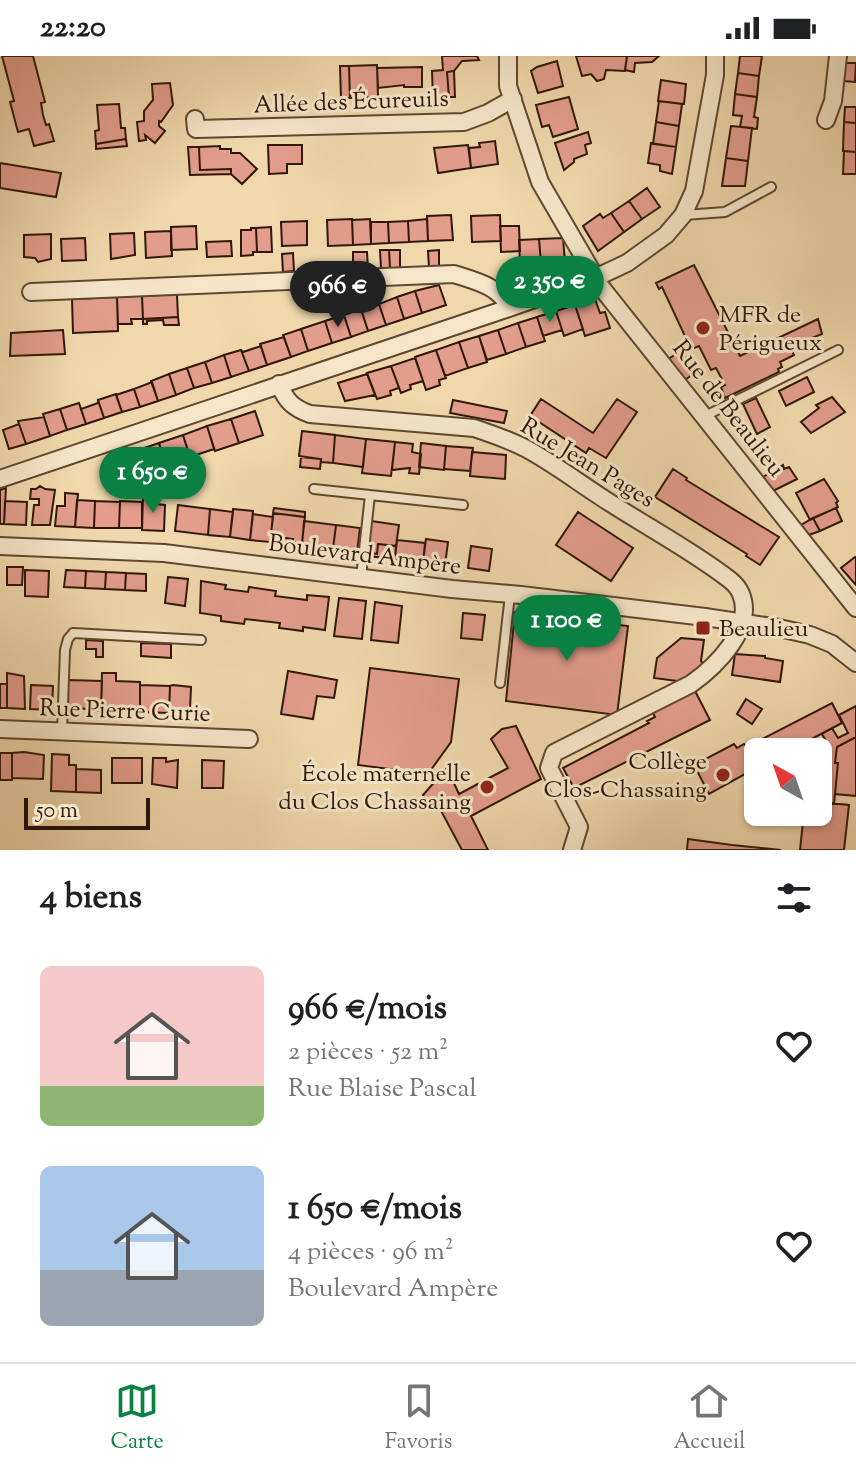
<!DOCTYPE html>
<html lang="fr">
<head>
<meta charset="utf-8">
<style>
  :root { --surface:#fff; --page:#f6f6f6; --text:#202124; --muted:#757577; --line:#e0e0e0; --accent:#0b8043 }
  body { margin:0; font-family:"Sorts Mill Goudy",serif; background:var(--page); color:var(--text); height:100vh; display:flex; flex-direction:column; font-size:30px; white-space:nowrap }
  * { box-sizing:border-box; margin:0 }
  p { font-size:26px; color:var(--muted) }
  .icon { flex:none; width:44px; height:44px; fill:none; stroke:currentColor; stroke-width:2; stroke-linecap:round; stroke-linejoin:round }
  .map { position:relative; height:794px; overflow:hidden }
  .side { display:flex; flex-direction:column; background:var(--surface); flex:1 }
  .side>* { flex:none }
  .needle { width:52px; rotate:320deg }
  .tools { position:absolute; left:744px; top:682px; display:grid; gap:16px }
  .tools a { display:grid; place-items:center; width:88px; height:88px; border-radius:12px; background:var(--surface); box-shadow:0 2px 6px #0004; font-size:40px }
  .scale { position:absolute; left:24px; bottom:20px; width:126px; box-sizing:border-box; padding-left:8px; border:4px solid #301709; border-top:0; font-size:22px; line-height:28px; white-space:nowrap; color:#301709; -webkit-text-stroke:6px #f5e6c9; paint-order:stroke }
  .price { position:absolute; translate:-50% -68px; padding:0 18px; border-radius:28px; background:var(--accent); color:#fff; font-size:26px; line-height:52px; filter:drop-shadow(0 2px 4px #0008) }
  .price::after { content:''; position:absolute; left:50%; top:48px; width:24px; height:18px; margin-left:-12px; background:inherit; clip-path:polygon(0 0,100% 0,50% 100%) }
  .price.selected { background:#222; color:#fff }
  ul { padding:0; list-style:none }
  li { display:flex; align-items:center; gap:24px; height:200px; padding:0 40px }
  li span { display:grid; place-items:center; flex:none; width:224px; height:160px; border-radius:12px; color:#555 }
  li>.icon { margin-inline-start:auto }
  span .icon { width:96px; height:96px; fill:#fffc; stroke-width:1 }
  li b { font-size:34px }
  h2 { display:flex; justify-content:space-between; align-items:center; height:96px; padding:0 40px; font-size:34px }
  .status { display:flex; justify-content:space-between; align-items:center; height:56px; padding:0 40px; background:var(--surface); direction:ltr }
  .status svg { height:22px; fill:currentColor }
  .menu { display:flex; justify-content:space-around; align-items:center; height:112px; border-top:2px solid var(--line); background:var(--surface); font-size:22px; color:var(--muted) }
  .menu a { display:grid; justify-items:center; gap:4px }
  .menu .selected { color:var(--accent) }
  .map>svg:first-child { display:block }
</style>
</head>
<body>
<div class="status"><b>22:20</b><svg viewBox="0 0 49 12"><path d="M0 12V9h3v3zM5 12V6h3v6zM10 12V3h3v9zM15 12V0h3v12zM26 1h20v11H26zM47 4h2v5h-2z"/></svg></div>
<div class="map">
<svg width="856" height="794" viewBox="0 0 856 794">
  <rect width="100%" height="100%" fill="#f0d8ac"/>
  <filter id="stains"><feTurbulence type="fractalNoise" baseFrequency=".0025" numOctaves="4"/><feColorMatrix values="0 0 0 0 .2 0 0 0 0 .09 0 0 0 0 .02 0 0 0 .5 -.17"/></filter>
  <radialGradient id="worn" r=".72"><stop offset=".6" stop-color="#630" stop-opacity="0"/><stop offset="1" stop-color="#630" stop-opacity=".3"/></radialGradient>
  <!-- building -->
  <path fill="#e39d8d" stroke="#301709" stroke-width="2" d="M2 0H33L45 46 41 47 43 59 46 69 49 68 54 85 34 90 29 73 18 76 10 46 14 45Z
    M442 0H477L479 4 462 5 454 15 447 16 449 41 433 42 432 15 443 14Z
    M576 0H627L625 15 606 14 604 23 597 25 591 18 582 20Z
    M627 0H659L652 6 635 7 634 16 625 14Z
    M740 0H762L759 20 738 17Z
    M557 5 563 30 538 37 531 15 537 11Z
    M845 7H856L855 26 843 25Z
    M377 9 378 41 350 42 349 10Z
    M340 10H349L350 42H341Z
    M422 11V31H404V29L378 32 377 12Z
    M454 15 455 41H449L447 16Z
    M738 17 759 20 757 41 735 38Z
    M661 24 686 28 684 48 658 45Z
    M170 27 173 49 161 66 159 65V70L165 75 155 87 145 79 146 84 139 85 137 66 144 65V55L153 44 152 28Z
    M735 38 757 41 754 61 758 62 757 73 740 71 742 60 733 59Z
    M569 41 578 73 553 81 549 69 542 71 536 49Z
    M659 45 682 48 679 70 656 66Z
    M119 48 121 72H125L126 83 96 88 95 75 99 74 97 49Z
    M845 51H856V67L844 66Z
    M656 66 679 70 676 91 653 88Z
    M844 66 856 67V96L843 95Z
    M731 70 752 72 748 105 726 102Z
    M588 76 591 87 585 89 587 98 574 103V106L564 114 555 87Z
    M126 83 127 90 96 93V88Z
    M495 85 498 108 471 112 469 92 480 91 479 87Z
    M651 87 676 91 672 118 660 115V109L648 107Z
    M268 89H302V108H287V117L269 118Z
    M468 89 471 112 438 117 434 92Z
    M220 90V93H231V97H240L257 113 242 128 231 118V113L200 114 199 91Z
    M188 91H199L200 114 231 113V118L190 119Z
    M844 95 856 96V118H843Z
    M726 102 748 105 745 130H722Z
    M0 107 61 117 56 141 0 132Z
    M647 132 660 151 642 163 629 145Z
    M629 145 642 163 624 176 611 157Z
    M611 157 624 176 598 195 583 170 600 158 603 162Z
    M451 159 453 184 428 185 427 160Z
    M500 159 501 185 472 186 471 160Z
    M370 163 371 188 353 189 352 164Z
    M427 163 428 185 409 186 408 165Z
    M327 164 352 163 353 189 328 190Z
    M307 165V189L282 190 281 166Z
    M408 165 409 186 389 187 388 166Z
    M371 166H388L389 187 371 188Z
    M196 170 197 193 171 194V171Z
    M500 170H519L520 195 501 196Z
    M271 171 272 196H257L256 172Z
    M251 172H256L257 196H253V199L241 200V174H251Z
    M171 175 172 200 146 202 145 176Z
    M134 177 135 199 111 203 110 178Z
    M51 178V203L38 206 35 202 24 201V179Z
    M85 182 86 204 62 205 61 183Z
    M563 182 565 206 541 207 539 183Z
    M539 183 541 207 520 208 519 184Z
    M231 185 232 200 207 201 206 186Z
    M380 194H389L390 212 381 213Z
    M389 194H400V212H390Z
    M439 194V210L429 211 428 195Z
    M353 196H367L368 213 353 214Z
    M293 197 294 215 283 216 282 198Z
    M694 209 740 300 818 263 822 278 790 291 794 299 780 306 782 311 778 313 779 316 725 342 721 331 725 329 716 312 711 314 699 290 691 293 662 231 659 233 656 227Z
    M439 229 446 249 422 257 415 235Z
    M315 232 320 249 308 252 303 236Z
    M415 235 422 257 404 263 397 241Z
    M177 238 178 261 143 263 142 240Z
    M136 240H142L143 263H131L132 268H118L117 241Z
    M117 241 118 275 73 277 72 243Z
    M397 241 404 263 386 269 379 248Z
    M595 243 600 257 605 256 610 272 585 280 575 249Z
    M379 248 386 269 368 275 361 253Z
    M575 249 583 273 564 280 556 255Z
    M361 253 368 275 351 281 344 259Z
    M556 255 562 274 543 280 537 261Z
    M344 259 351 281 332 287 325 265Z
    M178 261 179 269H164L163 264 147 265V268H143V263Z
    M537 261 545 285 526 291 518 267Z
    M325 265 332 287 308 295 301 273Z
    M518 267 526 291 506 298 498 274Z
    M301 273 308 295 291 301 283 279Z
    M63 274 65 298 10 300 11 277Z
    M498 274 506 298 487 304 479 280Z
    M479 280 487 306 468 312 459 286Z
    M284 281 291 301 267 309 260 288Z
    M459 286 468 312 445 320 436 294Z
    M261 290 267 309 249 315 241 294 243 296Z
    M241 294 249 315 231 321 224 299Z
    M436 294 446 322 439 324 440 329 426 334 415 301Z
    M680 296 699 314 685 324 668 303Z
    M224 299 231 321 212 327 205 306Z
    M415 302 423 325 410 329 411 333 401 337 391 310Z
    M205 306 212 327 194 332 187 312Z
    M391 310 399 332 390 335 391 339 377 343 367 317Z
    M187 312 194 332 176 339 169 318Z
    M169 318 176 339 158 345 151 325Z
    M367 318 375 339 345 345 338 327Z
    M807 321 814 336 786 350 779 335Z
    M152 326 158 345 140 351 134 333Z
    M134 333 140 351 122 356 116 339Z
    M116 338 122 356 104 362 98 344Z
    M832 341 845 356 811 377 801 366 819 352 816 349Z
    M756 342 770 371 757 378 743 348Z
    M541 343 593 377 617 343 637 356 606 402 589 392 586 397 530 360Z
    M98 344 104 362 86 368 81 353 98 347Z
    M453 344 507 355 504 367 450 357Z
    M79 347 86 368 67 374 60 353Z
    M60 353 67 374 50 380 43 358Z
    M255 355 263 379 239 387 231 363Z
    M44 361 50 380 26 388 18 365Z
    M231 363 239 387 215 395 207 370Z
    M19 368 26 388 9 393 3 374Z
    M207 370 214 393 190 401 183 379Z
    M302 375 335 379 333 407 321 406V403L299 400Z
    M183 379 190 401 168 409 167 412 159 387Z
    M335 379 366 383 363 411 333 407Z
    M366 383 395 386 391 420 362 417Z
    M395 386 413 388 412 396 421 398 419 418 409 417 410 412 392 414Z
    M159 387 167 412 144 420 135 395Z
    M421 387 446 390 444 414 419 411Z
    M446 390 473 392 470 415 444 413Z
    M135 395 144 420 120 426 112 403Z
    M472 396 506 399 505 423 470 420Z
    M301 401 321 403 320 413 300 411Z
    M783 409 784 413 789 411 797 423 773 435 763 421Z
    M673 413 687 422 686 424 779 481 760 509 746 500 747 498 655 441Z
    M824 423 838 445 836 447 838 451 810 464 796 437Z
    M40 430 45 433 55 434 50 469H32L34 449H39V443H30L31 433H36Z
    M6 432 4 468H0V434Z
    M65 437 78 438 75 471 55 470 57 450H65Z
    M143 440 156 441V448L165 449 164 475 142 474Z
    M77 444 95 445 94 472 75 471Z
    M5 445 27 446 26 469 4 468Z
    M95 445 120 446 119 472H94Z
    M120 445 142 446V472H119Z
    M178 449 210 453 208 479 175 475Z
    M274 452 305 456V461L273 457Z
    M836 452 842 465 820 475 813 462Z
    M210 453 233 456 230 481 208 479Z
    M233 453 253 455 250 484 230 481Z
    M578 456 633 492 611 525 556 489Z
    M273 457 305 461 302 486H292L293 483 271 480Z
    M253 458 273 461 270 486 250 484Z
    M813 462 820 475 809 479 801 469Z
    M304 465 336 469 333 493 302 490Z
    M371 465 399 469 396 490 378 488 377 498 367 496Z
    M336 469 360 472 357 496 333 493Z
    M271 480 293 483 292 486H302V490L270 486Z
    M426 483 448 486 445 509 423 506Z
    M397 484 425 487 423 506 395 503Z
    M378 488 396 490 395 503 367 500V496L377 498Z
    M471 490 492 493 489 515 468 512Z
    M855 501 856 502V529L841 512Z
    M7 511H23L22 529H7Z
    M25 514 49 515 48 541 25 540Z
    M66 514 86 515 85 532 64 531Z
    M86 515 106 516 105 533 85 532Z
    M106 516 126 517 125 534 105 533Z
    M126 517 146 518V535L125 534Z
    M168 521 188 523 185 550 165 547Z
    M201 525 226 529 225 533 248 536 249 531 276 535 275 540 307 544V539L329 541 325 574 303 571V575L279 572 280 567 245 563 244 568 221 565V560L200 557Z
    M339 542 366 545 362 583 334 580Z
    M375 546 402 550 398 587 371 584Z
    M515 556 628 570 617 659 506 645Z
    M463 557 485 559 482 584 461 582Z
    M681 582 704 584 701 605 704 609 679 628 677 625 654 622 657 602Z
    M86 584 103 585V601H96V593H86Z
    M141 587 171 588V602L141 600Z
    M735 598 765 600V602L783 605 780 626 732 619Z
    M370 612 459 623 451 686 428 718 358 709Z
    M288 615 337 624 334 642 317 640 313 663 281 658Z
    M7 617 24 620 25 653 7 652Z
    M102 617H116V625L140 626V656L101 655Z
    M68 624 102 625 101 655 78 652V654H67Z
    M0 628H7V652H0Z
    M31 629 53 630 52 654 30 653Z
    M140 629 170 630 169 657 140 656Z
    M173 629 191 631 190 654H178L177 658H169L170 630Z
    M694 633 710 664 574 732 563 712 649 667 647 665 655 661 652 655Z
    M746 643 762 653 752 668 737 658Z
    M832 647 842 667 787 696H758V711L709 738 694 709 734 688 737 692 744 688 747 691Z
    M856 650V681L837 691 835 707H838L834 748 825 747 831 694 822 678 832 672 838 682 848 677 839 659Z
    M516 670 541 723 471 760 488 794H462L438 749 429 754 423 739 447 712 459 738 508 712 491 683 502 673Z
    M856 681V740L835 738 838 707H835L837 691Z
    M24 696 44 699 43 723 12 722V697Z
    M0 697H12V724H0Z
    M52 698 69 699V709H76V736L51 735Z
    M112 702H142V727H112Z
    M153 702H166V706L178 704 177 732 152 728Z
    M202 704 224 705 223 732H202Z
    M76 713 101 714V737L76 736Z
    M818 746 849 749 844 794H800L804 756H818Z
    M688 783 732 789 781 794H687Z"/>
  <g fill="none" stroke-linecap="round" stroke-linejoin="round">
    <!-- lane casing -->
    <g stroke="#604732" stroke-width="12">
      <path id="lane" d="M684 159 725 156 771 131
        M705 360 838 294
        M314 433 463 449
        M361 521 370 439
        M500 627 510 539
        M62 675 65 594 68 583 73 577 201 584"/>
    </g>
    <!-- street casing -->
    <g stroke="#604732" stroke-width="20">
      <path id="street" d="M508 0V30L540 126 601 231 856 552
        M195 63 196 73 464 66 488 57 513 43
        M826 64 833 45 838 0
        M31 236 454 218C475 225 500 230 509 252
        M279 328C286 345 293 352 310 358L474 372C492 378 509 384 525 392 555 408 583 430 612 448 651 473 694 496 730 524 735 528 739 533 741 538 755 573 715 611 691 628L554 697 549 712 579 771 572 794
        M0 423 509 252 595 222 627 207 666 179 683 159 694 135 715 19V0
        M0 490 164 497 452 533 521 539 705 561 779 572 810 579 832 588 856 607
        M0 673 249 683"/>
    </g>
    <!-- lane -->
    <use href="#lane" stroke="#f5e6c9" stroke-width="8"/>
    <!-- street -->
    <use href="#street" stroke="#f5e6c9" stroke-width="16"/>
  </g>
  <!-- markers -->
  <g fill="#8f2418" stroke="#f5e6c9" stroke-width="3">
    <circle cx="703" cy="272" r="8"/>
    <rect x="695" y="564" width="16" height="16" rx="4"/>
    <circle cx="723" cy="719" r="8"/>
    <circle cx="487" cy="731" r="8"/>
  </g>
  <g text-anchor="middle" stroke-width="6" stroke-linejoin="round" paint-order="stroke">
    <!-- street labels -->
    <g font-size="24" fill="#301709" stroke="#f5e6c9">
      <text transform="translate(351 45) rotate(-2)" y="8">Allée des Écureuils</text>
      <text transform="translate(729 352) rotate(52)" y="8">Rue de Beaulieu</text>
      <text transform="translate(588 406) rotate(31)" y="8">Rue Jean Pages</text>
      <text transform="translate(365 498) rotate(7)" y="8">Boulevard Ampère</text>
      <text transform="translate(125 654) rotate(2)" y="8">Rue Pierre Curie</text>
    </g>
    <!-- poi labels -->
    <g font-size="24" fill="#301709" stroke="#f5e6c9" text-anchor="start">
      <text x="719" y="266">MFR de<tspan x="719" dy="28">Périgueux</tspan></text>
      <text x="719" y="580">Beaulieu</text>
      <text x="707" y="713" text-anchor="end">Collège<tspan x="707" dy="28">Clos-Chassaing</tspan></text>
      <text x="471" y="725" text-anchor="end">École maternelle<tspan x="471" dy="28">du Clos Chassaing</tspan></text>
    </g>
  </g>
  <rect width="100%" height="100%" filter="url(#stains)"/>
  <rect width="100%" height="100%" fill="url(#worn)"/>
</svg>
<div class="tools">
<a><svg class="needle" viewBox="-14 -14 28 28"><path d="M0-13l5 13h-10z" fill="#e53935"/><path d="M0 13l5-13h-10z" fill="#757577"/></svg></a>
</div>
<div class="scale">50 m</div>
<b class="price" style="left:550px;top:268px">2 350 €</b>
<b class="price selected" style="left:338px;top:273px">966 €</b>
<b class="price" style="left:153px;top:459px">1 650 €</b>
<b class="price" style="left:567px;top:607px">1 100 €</b>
</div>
<section class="side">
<h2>4 biens<svg class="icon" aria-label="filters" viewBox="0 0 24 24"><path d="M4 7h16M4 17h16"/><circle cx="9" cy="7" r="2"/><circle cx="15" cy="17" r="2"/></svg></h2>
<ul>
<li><span style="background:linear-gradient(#f6c9c9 75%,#8fb573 0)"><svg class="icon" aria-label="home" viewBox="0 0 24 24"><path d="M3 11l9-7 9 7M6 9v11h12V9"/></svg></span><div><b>966 €/mois</b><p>2 pièces · 52 m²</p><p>Rue Blaise Pascal</p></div><svg class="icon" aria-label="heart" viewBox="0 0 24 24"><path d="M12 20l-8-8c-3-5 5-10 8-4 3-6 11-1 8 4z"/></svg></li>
<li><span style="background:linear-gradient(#a9c7e8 65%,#9aa5b1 0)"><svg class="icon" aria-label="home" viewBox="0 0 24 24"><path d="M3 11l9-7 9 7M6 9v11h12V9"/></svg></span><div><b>1 650 €/mois</b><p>4 pièces · 96 m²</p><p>Boulevard Ampère</p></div><svg class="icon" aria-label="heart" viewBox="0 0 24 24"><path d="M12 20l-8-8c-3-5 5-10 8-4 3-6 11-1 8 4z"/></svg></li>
</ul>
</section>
<nav class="menu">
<a class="selected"><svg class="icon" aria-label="map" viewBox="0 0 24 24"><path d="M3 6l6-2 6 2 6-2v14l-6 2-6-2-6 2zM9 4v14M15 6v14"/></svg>Carte</a>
<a><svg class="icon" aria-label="saved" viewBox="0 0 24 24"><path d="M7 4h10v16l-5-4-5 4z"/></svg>Favoris</a>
<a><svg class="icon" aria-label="home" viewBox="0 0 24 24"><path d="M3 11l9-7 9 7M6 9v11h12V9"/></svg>Accueil</a>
</nav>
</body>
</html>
